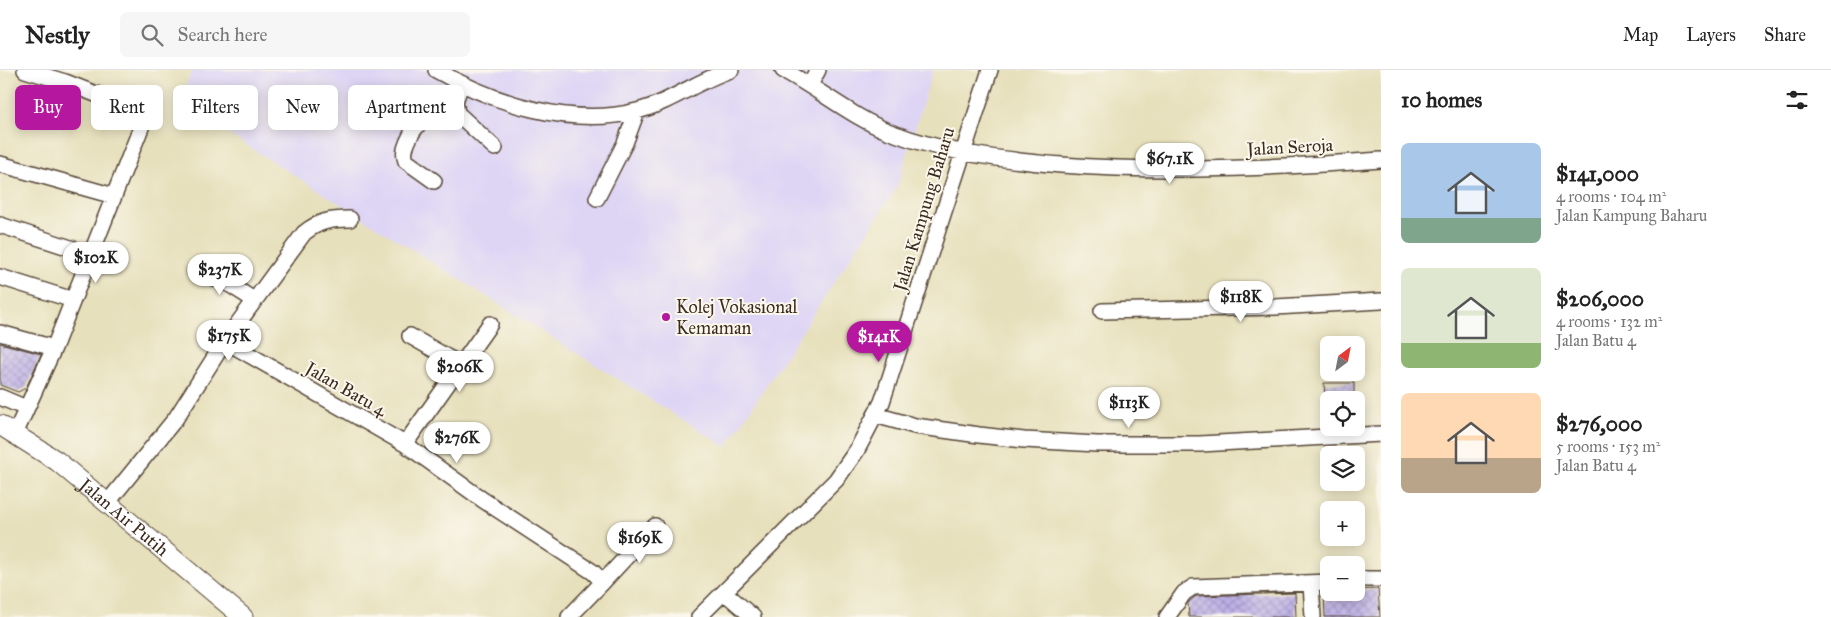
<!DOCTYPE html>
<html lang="en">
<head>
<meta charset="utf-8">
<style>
  :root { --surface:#fff; --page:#f6f6f6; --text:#222; --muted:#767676; --line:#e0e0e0; --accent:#b5179e }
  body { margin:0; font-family:"IM FELL Great Primer",serif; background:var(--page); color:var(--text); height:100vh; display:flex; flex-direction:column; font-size:19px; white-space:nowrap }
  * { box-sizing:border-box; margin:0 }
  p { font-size:16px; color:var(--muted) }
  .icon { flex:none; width:28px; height:28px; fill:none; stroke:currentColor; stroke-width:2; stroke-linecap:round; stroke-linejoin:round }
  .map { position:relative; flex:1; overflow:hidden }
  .panel { display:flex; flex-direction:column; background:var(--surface); width:450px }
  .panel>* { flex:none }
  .hud { position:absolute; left:15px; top:15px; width:475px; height:45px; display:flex; gap:10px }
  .needle { width:32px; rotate:32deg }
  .fabs { position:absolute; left:1320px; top:266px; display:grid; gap:10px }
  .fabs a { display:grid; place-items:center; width:45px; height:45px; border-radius:8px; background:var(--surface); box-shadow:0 2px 12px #0003; font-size:25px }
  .price { position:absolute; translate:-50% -42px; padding:0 11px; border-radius:18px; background:#fff; color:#222; font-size:16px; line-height:32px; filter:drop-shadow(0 1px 2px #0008) }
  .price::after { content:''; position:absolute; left:50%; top:30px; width:15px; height:11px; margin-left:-8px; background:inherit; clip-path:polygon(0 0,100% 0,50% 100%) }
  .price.current { background:var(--accent); color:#fff }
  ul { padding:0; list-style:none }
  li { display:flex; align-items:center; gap:15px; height:125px; padding:0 20px }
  li span { display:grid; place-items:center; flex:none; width:140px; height:100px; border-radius:8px; color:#555 }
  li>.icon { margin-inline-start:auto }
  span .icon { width:60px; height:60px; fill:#fffc; stroke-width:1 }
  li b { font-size:21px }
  h2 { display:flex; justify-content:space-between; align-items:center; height:60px; padding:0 20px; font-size:21px }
  .tag { padding:0 18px; border-radius:8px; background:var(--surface); box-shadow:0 2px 12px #0003; font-size:18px; line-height:45px }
  .tag.current { background:var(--accent); color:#fff }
  header { display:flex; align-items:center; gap:30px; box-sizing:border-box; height:70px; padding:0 25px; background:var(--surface); border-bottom:1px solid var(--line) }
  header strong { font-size:24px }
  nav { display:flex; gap:28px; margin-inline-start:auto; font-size:18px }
  .search { width:350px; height:45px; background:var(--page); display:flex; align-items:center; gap:12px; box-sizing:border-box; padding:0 18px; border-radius:8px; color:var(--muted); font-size:19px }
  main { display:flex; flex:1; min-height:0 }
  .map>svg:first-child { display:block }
</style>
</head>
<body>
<header>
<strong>Nestly</strong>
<div class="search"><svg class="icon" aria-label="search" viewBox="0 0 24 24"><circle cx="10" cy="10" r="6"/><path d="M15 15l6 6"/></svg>Search here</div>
<nav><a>Map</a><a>Layers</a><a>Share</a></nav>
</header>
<main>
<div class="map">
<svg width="1381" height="547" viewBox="0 0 1381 547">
  <defs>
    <pattern id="building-cross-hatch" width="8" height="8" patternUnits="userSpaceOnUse" patternTransform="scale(1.25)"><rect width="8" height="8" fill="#bdb1e8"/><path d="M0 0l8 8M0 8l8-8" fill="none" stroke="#9b90bb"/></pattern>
  </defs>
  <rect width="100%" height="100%" fill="#fbf7ec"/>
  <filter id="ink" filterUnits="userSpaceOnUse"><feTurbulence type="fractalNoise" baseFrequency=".02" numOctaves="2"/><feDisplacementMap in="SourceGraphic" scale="10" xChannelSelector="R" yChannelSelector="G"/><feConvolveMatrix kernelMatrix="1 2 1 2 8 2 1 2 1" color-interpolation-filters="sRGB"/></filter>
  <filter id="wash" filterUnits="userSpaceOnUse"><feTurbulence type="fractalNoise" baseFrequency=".0096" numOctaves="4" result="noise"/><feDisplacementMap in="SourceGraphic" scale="20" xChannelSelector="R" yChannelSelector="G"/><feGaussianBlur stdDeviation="1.12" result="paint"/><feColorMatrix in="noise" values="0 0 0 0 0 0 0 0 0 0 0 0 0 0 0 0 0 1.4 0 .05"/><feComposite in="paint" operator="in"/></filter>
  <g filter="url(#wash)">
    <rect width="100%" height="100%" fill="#e7e0bc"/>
    <!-- built -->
    <path fill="#ded5f5" d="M193 0H933L897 117 726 377 178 32Z"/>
    <g id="blocks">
      <!-- building -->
      <path fill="url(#building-cross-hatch)" d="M0 273 41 284 26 318 18 322 0 315Z
        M1324 313H1354V330H1325Z
        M1378 519 1380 547H1325L1324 522H1356V520Z
        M1295 523 1296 547H1189L1188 533 1196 526Z"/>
    </g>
  </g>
  <g filter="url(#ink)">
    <use href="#blocks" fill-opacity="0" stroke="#554536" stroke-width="1"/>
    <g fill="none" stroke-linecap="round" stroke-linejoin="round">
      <!-- minor casing -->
      <g stroke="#554536" stroke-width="18">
        <path id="minor" d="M436 0C493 33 571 58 637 41 670 33 698 10 731 0
          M783 0C819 19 852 47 890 62 944 83 1004 90 1061 95 1168 103 1274 98 1381 90
          M461 15 455 31 457 43 495 78
          M810 15 818 0
          M0 94 114 126
          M434 111 406 91C403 83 405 78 408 71 417 49 433 43 454 37
          M597 128 625 73 637 41
          M0 155 92 185
          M195 201 224 211 254 230
          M0 207 73 230
          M1102 241 1275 237 1381 231
          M0 263 54 278
          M410 266 461 295
          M225 271 405 374 483 430 593 502 603 512 569 547
          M0 327 26 338
          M875 345 915 356 979 365 1024 370 1097 374H1200L1381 364
          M15 364 54 278 144 50 139 41 65 12 25 0
          M405 374 490 254
          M108 432 176 348 225 271 304 163C319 151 331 149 350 149
          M1356 509H1381
          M603 512 655 456
          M1311 513 1313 547
          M724 522 753 547
          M699 547 836 410 857 380 882 332 990 0
          M1167 547 1184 523 1193 517 1329 512"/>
      </g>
      <!-- major casing -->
      <g stroke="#554536" stroke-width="21">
        <g id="major">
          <path id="s1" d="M0 355 57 391 243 547"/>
        </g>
      </g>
      <!-- minor -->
      <use href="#minor" stroke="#fff" stroke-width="15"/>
      <!-- major -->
      <use href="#major" stroke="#fff" stroke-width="19"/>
    </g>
  </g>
  <!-- markers -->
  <circle fill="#b5179e" stroke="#fbf7ec" stroke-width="2" cx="666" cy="247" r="5"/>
  <g text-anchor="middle" stroke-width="4" stroke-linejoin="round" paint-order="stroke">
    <!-- street labels -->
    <g font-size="18" fill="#3b2a1e" stroke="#fbf7ec">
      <text transform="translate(1290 77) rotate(-3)" y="6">Jalan Seroja</text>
      <text transform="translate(924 139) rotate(-73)" y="6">Jalan Kampung Baharu</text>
      <text transform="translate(346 319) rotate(30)" y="6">Jalan Batu 4</text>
      <text dy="6" stroke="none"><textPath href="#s1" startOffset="155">Jalan Air Putih</textPath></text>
    </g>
    <!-- poi labels -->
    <g font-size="18" fill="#3b2a1e" stroke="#fbf7ec" text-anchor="start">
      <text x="676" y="243">Kolej Vokasional<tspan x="676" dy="21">Kemaman</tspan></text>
    </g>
  </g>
</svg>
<div class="fabs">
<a><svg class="needle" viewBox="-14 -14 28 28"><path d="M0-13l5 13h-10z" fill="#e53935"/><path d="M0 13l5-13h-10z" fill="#767676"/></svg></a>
<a><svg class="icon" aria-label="locate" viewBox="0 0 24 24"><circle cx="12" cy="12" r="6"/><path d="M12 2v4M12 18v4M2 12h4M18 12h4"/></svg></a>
<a><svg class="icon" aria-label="layers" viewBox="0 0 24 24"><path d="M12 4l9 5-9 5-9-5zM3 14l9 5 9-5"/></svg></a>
<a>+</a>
<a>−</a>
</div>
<b class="price" style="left:1170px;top:115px">$67.1K</b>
<b class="price" style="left:96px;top:214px">$102K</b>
<b class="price" style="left:220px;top:226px">$237K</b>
<b class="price" style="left:1241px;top:253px">$118K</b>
<b class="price" style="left:229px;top:292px">$175K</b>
<b class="price current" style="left:879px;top:293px">$141K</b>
<b class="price" style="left:460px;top:323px">$206K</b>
<b class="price" style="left:1129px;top:359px">$113K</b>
<b class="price" style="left:457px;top:394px">$276K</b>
<b class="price" style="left:640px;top:494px">$169K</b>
<div class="hud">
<a class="tag current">Buy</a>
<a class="tag">Rent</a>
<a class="tag">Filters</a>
<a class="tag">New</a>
<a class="tag">Apartment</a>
</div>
</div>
<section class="panel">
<h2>10 homes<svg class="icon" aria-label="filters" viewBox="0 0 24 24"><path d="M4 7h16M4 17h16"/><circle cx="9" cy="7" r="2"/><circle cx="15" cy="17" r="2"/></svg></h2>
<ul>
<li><span style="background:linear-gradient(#a9c7e8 75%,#7fa58c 0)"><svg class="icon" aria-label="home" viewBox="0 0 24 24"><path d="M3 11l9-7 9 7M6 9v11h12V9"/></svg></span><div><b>$141,000</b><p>4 rooms · 104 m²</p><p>Jalan Kampung Baharu</p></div></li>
<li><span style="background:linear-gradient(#dfe7d0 75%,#8fb573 0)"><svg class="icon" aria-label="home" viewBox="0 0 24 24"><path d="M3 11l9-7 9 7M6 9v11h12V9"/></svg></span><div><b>$206,000</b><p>4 rooms · 132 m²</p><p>Jalan Batu 4</p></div></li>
<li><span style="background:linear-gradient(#ffd9b3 65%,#b9a48a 0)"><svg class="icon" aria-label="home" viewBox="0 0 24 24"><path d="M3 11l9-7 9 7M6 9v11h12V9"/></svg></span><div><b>$276,000</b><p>5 rooms · 153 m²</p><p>Jalan Batu 4</p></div></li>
</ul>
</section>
</main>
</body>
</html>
